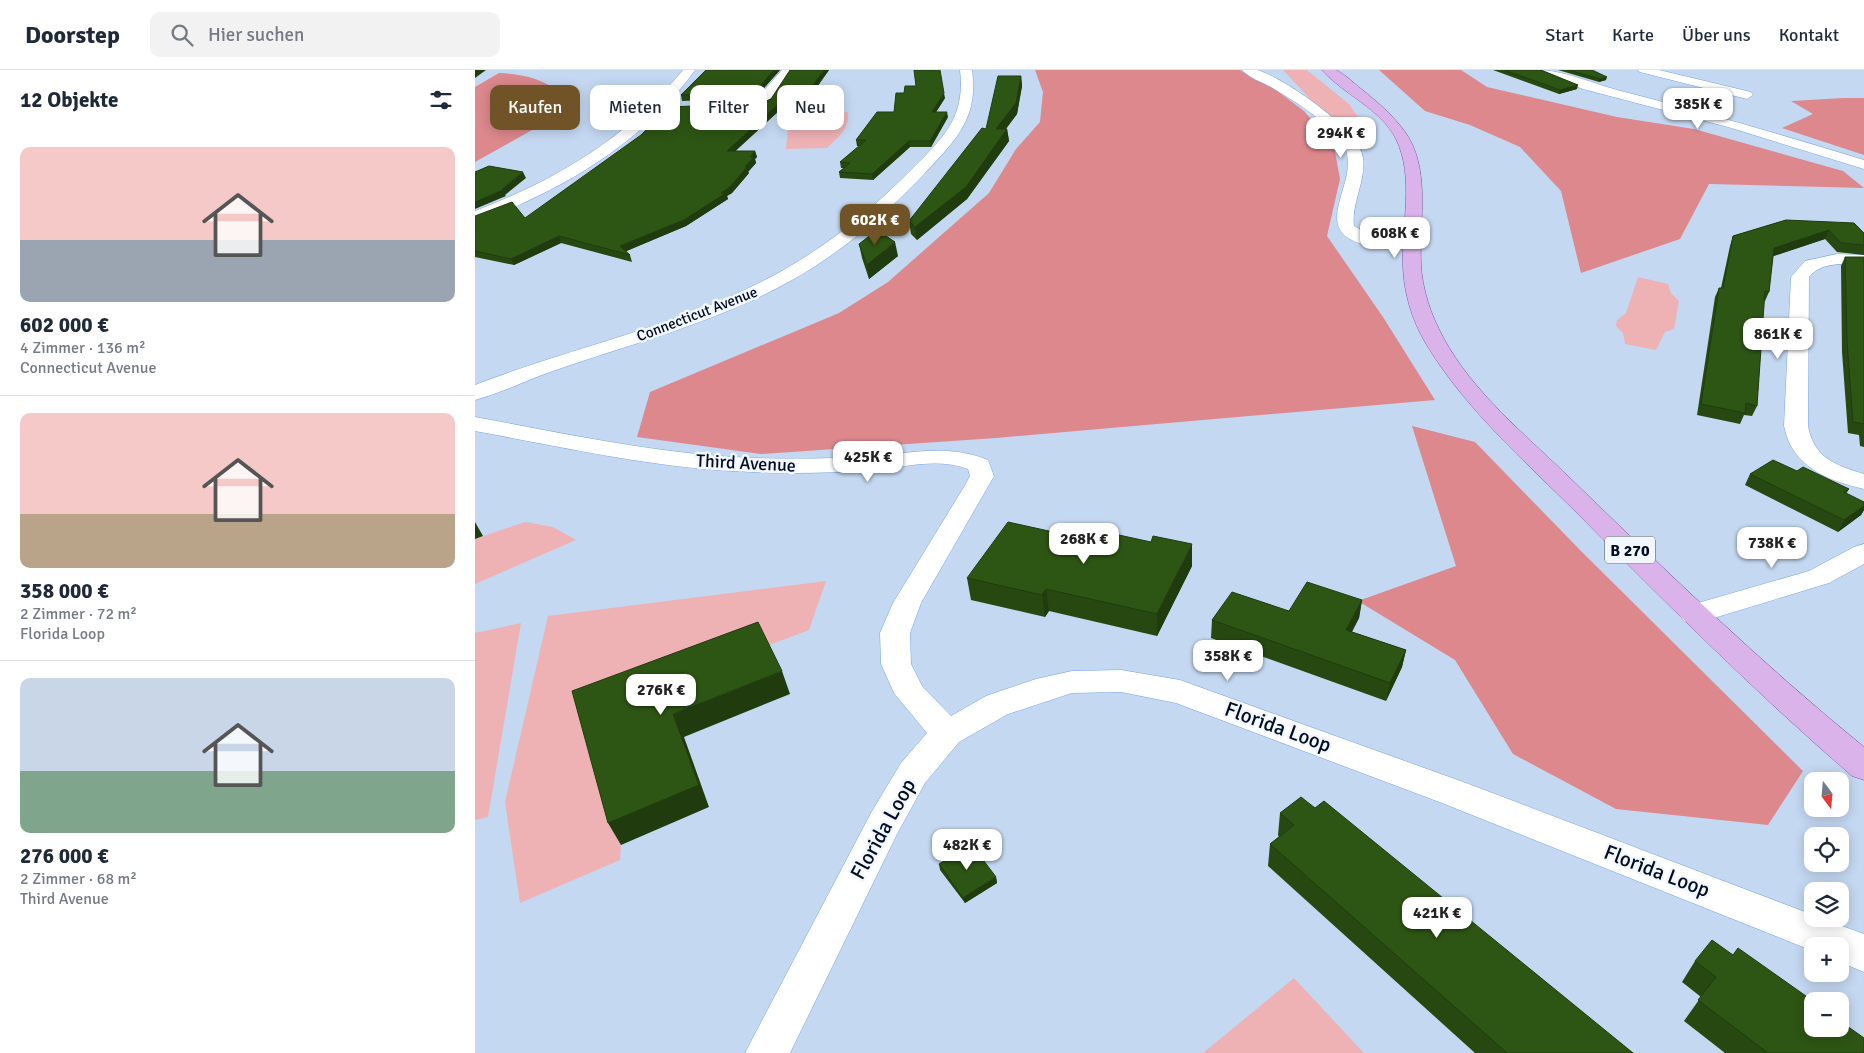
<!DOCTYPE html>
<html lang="de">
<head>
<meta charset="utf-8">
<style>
  :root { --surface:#fff; --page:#f2f2f3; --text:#1f2937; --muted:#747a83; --line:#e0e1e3; --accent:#705327 }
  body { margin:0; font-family:Signika,sans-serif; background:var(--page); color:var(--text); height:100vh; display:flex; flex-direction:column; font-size:19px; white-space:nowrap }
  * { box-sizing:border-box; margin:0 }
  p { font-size:16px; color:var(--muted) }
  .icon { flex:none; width:28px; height:28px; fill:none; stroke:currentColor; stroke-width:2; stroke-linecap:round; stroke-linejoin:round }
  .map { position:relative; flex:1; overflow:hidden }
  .panel { display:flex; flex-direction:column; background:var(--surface); width:475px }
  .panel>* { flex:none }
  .top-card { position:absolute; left:15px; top:15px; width:475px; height:45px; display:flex; gap:10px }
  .needle { width:32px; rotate:164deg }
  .tools { position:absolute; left:1329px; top:702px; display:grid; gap:10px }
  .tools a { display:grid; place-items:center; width:45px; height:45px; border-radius:10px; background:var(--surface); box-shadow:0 2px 12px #0003; font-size:25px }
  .price { position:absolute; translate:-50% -42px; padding:0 11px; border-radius:10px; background:#fff; color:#222; font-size:16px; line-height:32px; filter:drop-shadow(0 1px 2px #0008) }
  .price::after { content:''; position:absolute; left:50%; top:30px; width:15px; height:11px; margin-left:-8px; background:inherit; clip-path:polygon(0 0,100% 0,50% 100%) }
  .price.active { background:var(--accent); color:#fff }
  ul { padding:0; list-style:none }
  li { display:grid; align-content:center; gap:10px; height:265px; padding:0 20px }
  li+li { border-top:1px solid var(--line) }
  li span { display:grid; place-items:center; height:155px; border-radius:10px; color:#555 }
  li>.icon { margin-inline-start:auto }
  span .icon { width:90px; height:90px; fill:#fffc; stroke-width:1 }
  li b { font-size:21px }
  h2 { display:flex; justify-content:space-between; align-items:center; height:60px; padding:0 20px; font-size:21px }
  .chip { padding:0 18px; border-radius:10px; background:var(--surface); box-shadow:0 2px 12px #0003; font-size:18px; line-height:45px }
  .chip.active { background:var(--accent); color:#fff }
  header { display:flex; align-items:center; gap:30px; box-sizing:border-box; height:70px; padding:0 25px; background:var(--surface); border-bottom:1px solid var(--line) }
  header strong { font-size:24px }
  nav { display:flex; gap:28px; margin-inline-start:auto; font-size:18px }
  .search { width:350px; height:45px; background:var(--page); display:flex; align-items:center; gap:12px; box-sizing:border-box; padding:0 18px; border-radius:10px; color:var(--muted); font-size:19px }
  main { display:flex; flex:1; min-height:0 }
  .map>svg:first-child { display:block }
</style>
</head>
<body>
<header>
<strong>Doorstep</strong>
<div class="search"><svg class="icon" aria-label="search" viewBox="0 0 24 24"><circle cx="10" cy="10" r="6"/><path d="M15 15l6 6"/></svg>Hier suchen</div>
<nav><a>Start</a><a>Karte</a><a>Über uns</a><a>Kontakt</a></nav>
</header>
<main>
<section class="panel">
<h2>12 Objekte<svg class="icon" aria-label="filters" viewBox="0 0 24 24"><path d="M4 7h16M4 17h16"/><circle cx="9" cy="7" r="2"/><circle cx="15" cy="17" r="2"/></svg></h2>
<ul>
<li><span style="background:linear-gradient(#f6c9c9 60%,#9aa5b1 0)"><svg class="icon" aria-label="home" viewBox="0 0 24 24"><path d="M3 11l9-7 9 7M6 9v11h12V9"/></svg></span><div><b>602 000 €</b><p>4 Zimmer · 136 m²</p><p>Connecticut Avenue</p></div></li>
<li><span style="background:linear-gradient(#f6c9c9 65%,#b9a48a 0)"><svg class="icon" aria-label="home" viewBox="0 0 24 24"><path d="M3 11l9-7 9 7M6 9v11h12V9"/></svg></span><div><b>358 000 €</b><p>2 Zimmer · 72 m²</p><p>Florida Loop</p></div></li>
<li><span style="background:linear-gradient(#c9d6e8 60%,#7fa58c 0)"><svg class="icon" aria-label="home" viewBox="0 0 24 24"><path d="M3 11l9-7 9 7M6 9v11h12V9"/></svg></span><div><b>276 000 €</b><p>2 Zimmer · 68 m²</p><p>Third Avenue</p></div></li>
</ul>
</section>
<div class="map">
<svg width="1389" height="983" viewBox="0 0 1389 983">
  <rect width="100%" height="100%" fill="#c4d8f2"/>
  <!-- green -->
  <path fill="#eeb2b5" d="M808 0H832L874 34 896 66 876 65 836 30Z
    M373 42C375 59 363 67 352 78L311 79 313 58 329 44Z
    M1163 207 1193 214 1196 223 1204 231 1199 259 1190 262 1181 280 1150 274 1148 263 1141 256 1142 250 1151 243Z
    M50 452 78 457 101 470 0 514V469Z
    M351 511 334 560 110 644 146 775 145 790 45 833 30 732 73 546Z
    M46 553 13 747 0 750V563Z
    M819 908 889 983H728Z"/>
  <!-- forest -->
  <path fill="#dc888d" d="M560 0H765L801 20 829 41 859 76 865 109 852 166 908 247 960 330 521 368 286 384 162 367 175 322 364 243 413 212 514 123 541 79 565 52 568 22Z
    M904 0H986L1012 17 1142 47 1219 59 1368 101 1389 118 1234 114 1205 169 1106 203 1086 121 1045 77 995 55 950 41Z
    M24 3C47 4 69 9 87 24L83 38 66 55 0 92V17Z
    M1369 28H1389V85L1307 58 1338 44 1316 31Z
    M937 356 1000 372 1106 481 1328 701 1293 755 1141 739 1038 684 980 590 883 531 981 496Z"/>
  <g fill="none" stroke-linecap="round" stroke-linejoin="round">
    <!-- minor casing -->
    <g stroke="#75a4e3" stroke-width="1">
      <path id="minor" d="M208 0H220C177 60 116 102 50 132 34 140 17 148 0 152V141C81 110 152 68 208 0Z
        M307 0H319C300 27 293 39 258 40 251 40 244 41 240 36L246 32 282 28Z
        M485 0H497C504 49 480 71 449 104 410 145 367 182 317 210 243 252 158 273 78 301 52 310 26 323 0 330V315C100 276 210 255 305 202 353 175 397 140 436 100 467 69 491 48 485 0Z
        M767 0C772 0 778 0 782 0 808 7 886 61 888 88 891 112 876 133 879 156L897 166 944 169 947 173 944 177C928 181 908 179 891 175 826 159 895 106 865 70 847 48 821 32 796 17 787 12 774 8 767 0Z
        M1061 0C1090 0 1118 14 1146 21 1228 42 1308 65 1389 90V99L1253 57 1108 19Z
        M1163 0H1184L1276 22 1278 25 1272 29 1165 2Z
        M1362 184 1389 185V195C1371 194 1347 191 1334 207L1333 356C1339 388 1360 395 1389 404V419C1352 410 1317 397 1309 356L1316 207 1330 191Z
        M0 347C92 364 183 384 276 388 317 389 357 389 397 386 438 383 474 374 513 390L519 406 446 533 435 563 436 594 447 616 476 646 511 626 561 609 597 601 646 600 705 610 991 713 1338 845V849H1348L1389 864V902L1365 892V876H1338V881L967 733 701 633 646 622 597 623 533 644 484 672 450 713 422 764 315 983H270L396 743 426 693 452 663 419 623 406 594 405 563 418 533 489 417 495 406 493 399C462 387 427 398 395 400 356 403 317 404 278 402 184 399 92 378 0 361Z
        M1389 474V494L1354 513 1219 554 1209 551 1204 544 1209 537 1334 501 1379 477Z"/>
    </g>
    <!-- major casing -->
    <g stroke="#7f579c" stroke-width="1">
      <path id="major" d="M847 0C851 0 857 0 861 0 870 4 882 16 890 22 906 35 923 50 934 68 955 105 944 153 946 194 947 219 956 245 968 267 998 323 1051 365 1096 409 1191 501 1286 593 1389 677V710L1377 706C1281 623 1192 534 1103 444 1049 390 989 338 950 272 937 250 929 223 928 197 926 155 940 108 921 69 905 38 869 25 847 0Z"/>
    </g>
    <!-- minor -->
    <use href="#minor" fill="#fff" fill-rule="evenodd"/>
    <!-- major -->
    <use href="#major" fill="#dbb3eb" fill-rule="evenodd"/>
  </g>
  <!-- wall -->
  <path fill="#274911" d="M305 0 280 28 207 31 206 25Z
    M354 0 327 38H307L260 81H280L282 87 280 89 281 93 273 102 274 103 257 123 252 126 253 129 211 156 151 181 155 185 157 192 86 173 39 195 0 187V146L50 148 287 33Z
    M1018 0H1066L1102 19 1084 24Z
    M1077 0H1117L1131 10 1124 12 1083 0Z
    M546 6 547 16 542 44 531 59H532L534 71 492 129 442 170 436 164 434 151 511 59Z
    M429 23 470 28 461 42 473 47 456 77H435L398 110 365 108 364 102 369 98H366L365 92 385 76H382L381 70 419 42Z
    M1311 150 1389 163V185L1362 182 1350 169 1298 186 1294 222 1290 231H1289L1282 336 1277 346 1269 345 1265 354 1222 345 1240 227 1244 218H1246L1255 176 1258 166Z
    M384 174 423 186 394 209 387 188Z
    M1370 187H1389V377L1385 376 1384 365 1373 363 1367 282 1366 196Z
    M1322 401 1374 419 1371 424 1389 432V440L1386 445 1363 462 1270 415 1275 404Z
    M717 496 682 566 574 541 570 547 496 530 492 508Z
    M887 530 884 548 877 562 931 580 927 597 911 631 736 568 737 550 814 541Z
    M840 738 1158 983H1000L793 796 795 774 804 767 803 765 805 743Z
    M464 794 521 807 522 813 490 833 465 800Z
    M1258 885 1389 983H1250L1209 951 1226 927 1207 912 1220 891Z"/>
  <!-- shaded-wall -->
  <path fill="#203c0e" d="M0 0H11L0 8Z
    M299 0H305L280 28 279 23Z
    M349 0H354L327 38 325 33Z
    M546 6 547 16 542 44 522 70 521 59Z
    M1132 7 1131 10 1124 12 1125 9Z
    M1103 15 1102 19 1084 24 1085 20Z
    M469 23 470 28 458 47 457 42Z
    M305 33 307 38 254 87 252 81Z
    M472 42 473 47 456 77 455 71Z
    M532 59 534 71 492 129 442 170 440 157Z
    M434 71 435 77 398 110 397 104Z
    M280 81 282 87 280 89 281 93 273 102 274 103 257 123 252 126 253 129 211 156 147 183 145 176 246 123 270 97 275 87Z
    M48 102 51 108 30 125 31 126 0 139V132L27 119Z
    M1354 160 1350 169 1296 187 1299 178Z
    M84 166 86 173 39 195 36 189Z
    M420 172 423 186 394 209 392 195Z
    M1389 436V440L1386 445 1363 462 1369 450Z
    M0 452 8 466 0 469Z
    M717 474V496L682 566V544Z
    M571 519 574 541 570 547 567 525Z
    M887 530 884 548 868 577 871 560Z
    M931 580 927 597 911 631 915 613Z
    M307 601 315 624 209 667 234 737 146 775 133 753 198 644Z
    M521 807 522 813 490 833 488 828Z"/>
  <!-- building -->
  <path fill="#2d5514" stroke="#203c0e" d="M231 0H299L279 23 206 25Z
    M315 0H349L325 33H305L252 81H280L275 87H279L270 97H272L255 117 246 123H251L209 150 145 176 155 185 84 166 36 189 0 181V146L37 132 50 148 166 65 194 37 287 33 296 29Z
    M439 0H465L469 23 457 42H472L455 71H434L397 104 364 102 375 93 365 92 391 70H381L402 42H419L421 23H429L430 16H441Z
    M1029 0H1066L1103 15 1085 20Z
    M1094 0H1117L1132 7 1125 9Z
    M523 6H546L541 33 521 59H532L491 117 440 157 434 151 507 58 511 59Z
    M14 96 48 102 27 119 28 120 0 132V102Z
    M1311 150 1379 153 1389 163V175L1366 173 1354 160 1299 178 1294 222 1290 221 1282 336 1271 333 1270 343 1226 334 1244 218H1248L1258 166Z
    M402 160 420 172 392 195 384 174Z
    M1370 187H1389V354L1378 352 1372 271Z
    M1298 390 1322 401 1328 397 1374 419 1369 422 1389 432V436L1369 450 1275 404Z
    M533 452 601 467 607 457 676 472 678 466 717 474 682 544 571 519 567 525 492 508Z
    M832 512 887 530 871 560 931 580 915 613 737 550 757 522 814 541Z
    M283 552 307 601 198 644 224 715 133 753 97 621Z
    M826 727 840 738 849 731 1158 983H1032L795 774 819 755 805 743Z
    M496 774 521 807 488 828 464 794Z
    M1237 870 1258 885 1263 878 1338 931V959H1365V951L1389 968V983H1293L1223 930 1241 907 1220 891Z"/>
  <g text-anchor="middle" stroke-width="5" stroke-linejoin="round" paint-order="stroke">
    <!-- far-street labels -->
    <g font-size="15" fill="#000c23" stroke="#f2f7fe">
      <text transform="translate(222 244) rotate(-21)" y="5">Connecticut Avenue</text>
    </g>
    <!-- shield labels -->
    <rect fill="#f2f7fe" stroke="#495265" stroke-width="1" x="1130" y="466.5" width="50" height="27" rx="4"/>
    <g font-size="16" font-weight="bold" fill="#000c23">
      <text x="1155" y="486">B 270</text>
    </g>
    <!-- street labels -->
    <g font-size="18" fill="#000c23" stroke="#f2f7fe">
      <text transform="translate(271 393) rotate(3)" y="6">Third Avenue</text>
    </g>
    <!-- near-street labels -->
    <g font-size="21" fill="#000c23" stroke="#f2f7fe">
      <text transform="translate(803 657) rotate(20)" y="7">Florida Loop</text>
      <text transform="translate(408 759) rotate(-61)" y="7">Florida Loop</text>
      <text transform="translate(1182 801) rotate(21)" y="7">Florida Loop</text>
    </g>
  </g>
</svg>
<div class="tools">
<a><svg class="needle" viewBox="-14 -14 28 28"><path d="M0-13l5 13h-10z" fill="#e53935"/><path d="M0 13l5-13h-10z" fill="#747a83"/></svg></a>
<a><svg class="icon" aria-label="locate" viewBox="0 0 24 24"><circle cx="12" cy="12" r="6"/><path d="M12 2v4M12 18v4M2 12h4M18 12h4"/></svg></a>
<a><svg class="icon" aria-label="layers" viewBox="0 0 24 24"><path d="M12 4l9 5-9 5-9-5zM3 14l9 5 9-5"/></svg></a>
<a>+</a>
<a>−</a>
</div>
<b class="price" style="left:1223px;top:60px">385K €</b>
<b class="price" style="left:866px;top:89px">294K €</b>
<b class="price active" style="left:400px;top:176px">602K €</b>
<b class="price" style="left:920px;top:189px">608K €</b>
<b class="price" style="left:1303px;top:290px">861K €</b>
<b class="price" style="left:393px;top:413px">425K €</b>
<b class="price" style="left:609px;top:495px">268K €</b>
<b class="price" style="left:1297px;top:499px">738K €</b>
<b class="price" style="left:753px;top:612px">358K €</b>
<b class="price" style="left:186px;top:646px">276K €</b>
<b class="price" style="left:492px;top:801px">482K €</b>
<b class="price" style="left:962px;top:869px">421K €</b>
<div class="top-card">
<a class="chip active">Kaufen</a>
<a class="chip">Mieten</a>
<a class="chip">Filter</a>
<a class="chip">Neu</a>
</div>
</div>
</main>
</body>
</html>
